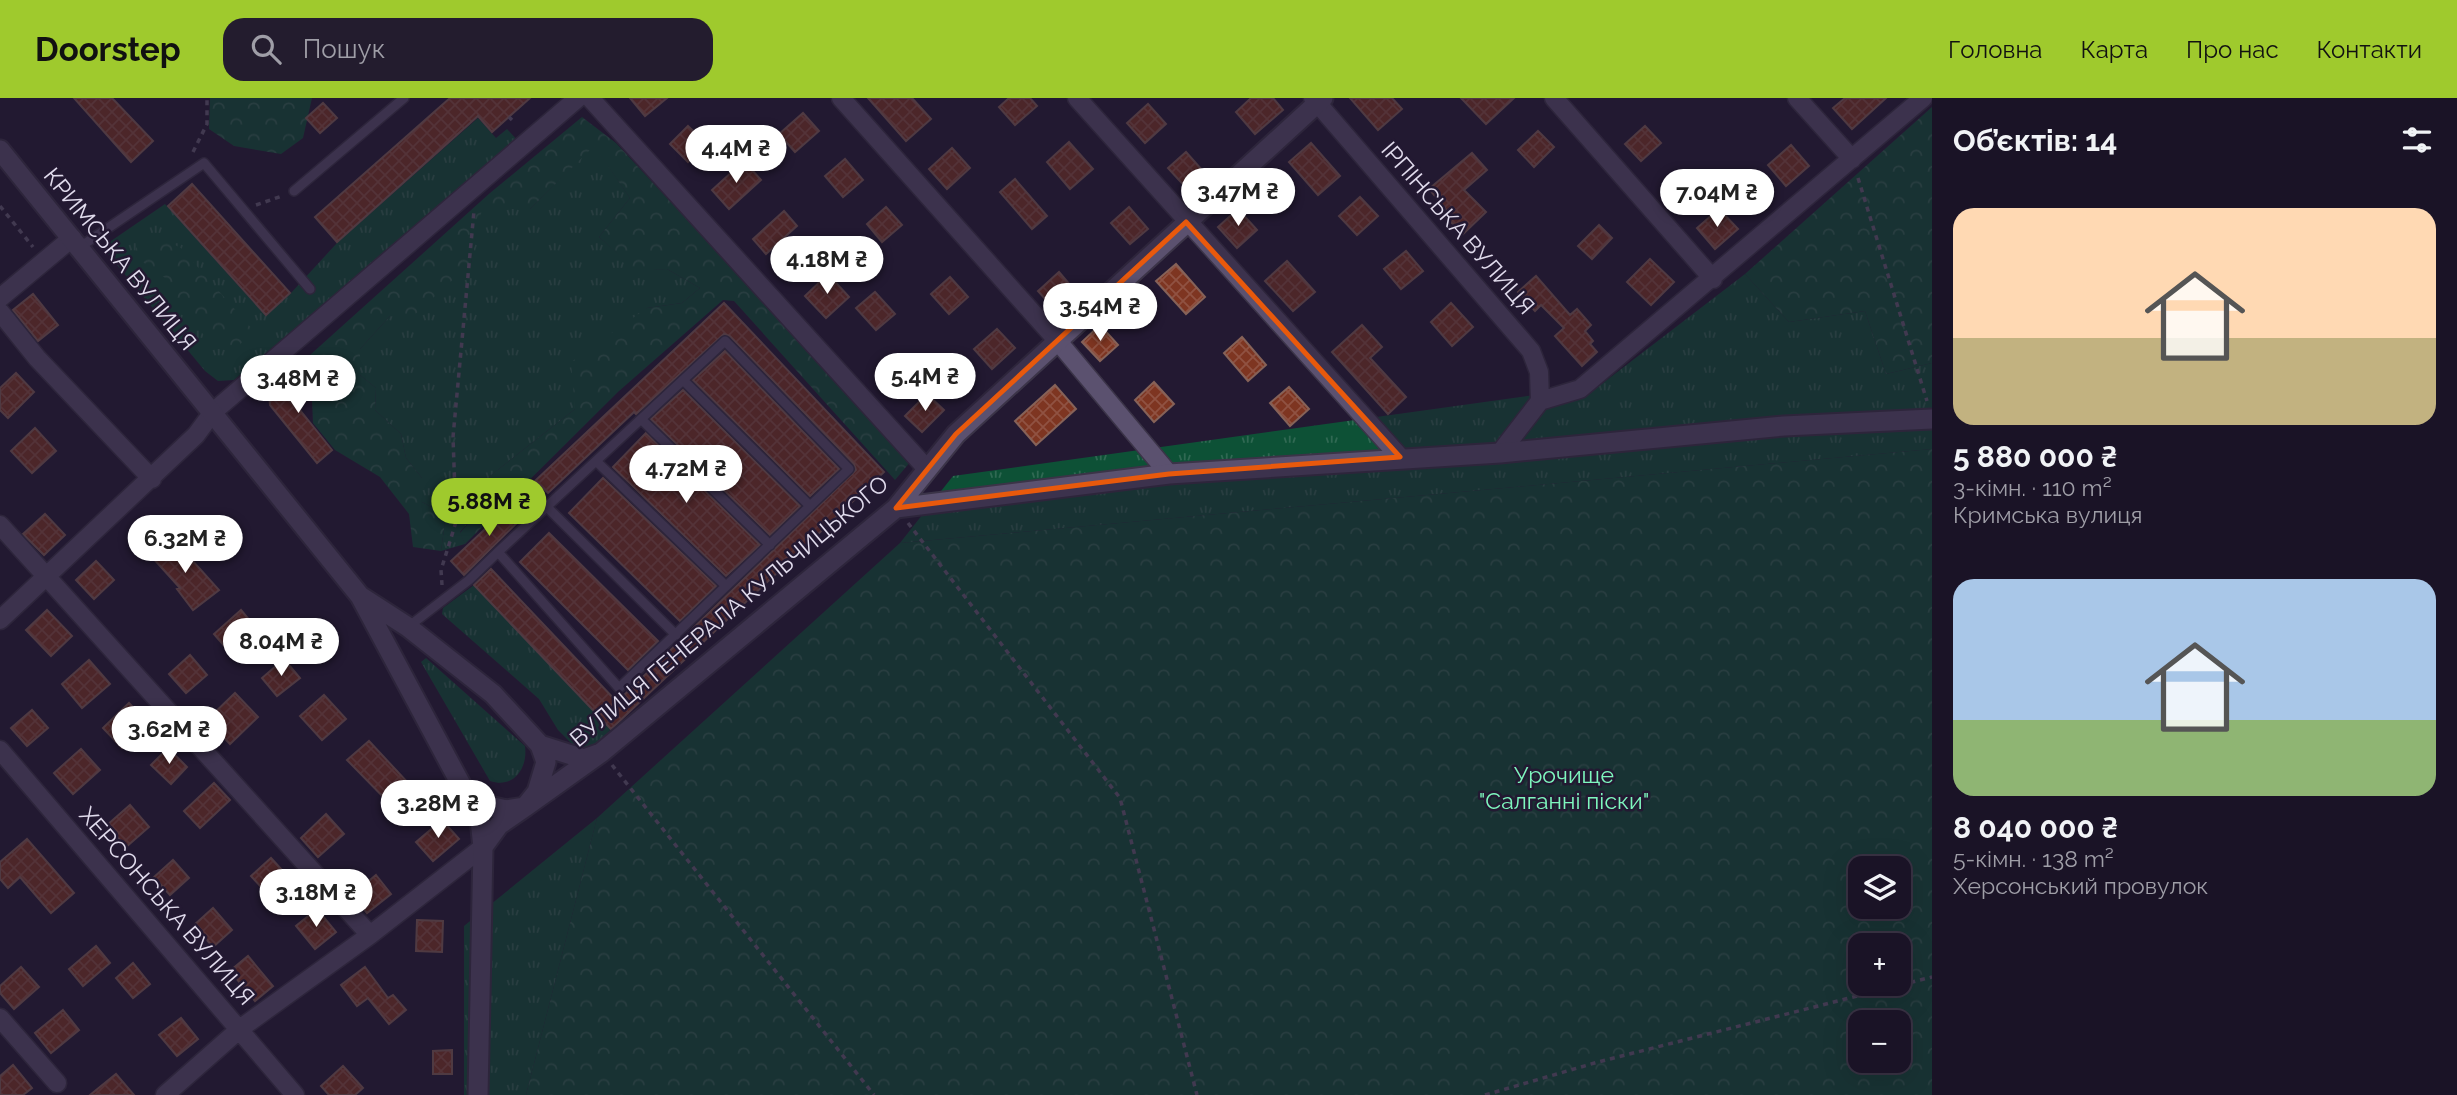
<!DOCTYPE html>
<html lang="uk">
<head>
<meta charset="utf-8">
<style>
  :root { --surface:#1a1326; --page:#231c2e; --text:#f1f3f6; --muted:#9f9ea7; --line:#383243; --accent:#9fca2d }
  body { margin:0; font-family:Raleway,sans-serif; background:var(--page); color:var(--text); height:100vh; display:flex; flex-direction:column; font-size:26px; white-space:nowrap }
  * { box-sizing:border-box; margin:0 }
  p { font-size:23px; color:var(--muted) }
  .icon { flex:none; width:38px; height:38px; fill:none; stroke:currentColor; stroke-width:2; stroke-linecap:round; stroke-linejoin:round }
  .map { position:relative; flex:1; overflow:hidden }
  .drawer { display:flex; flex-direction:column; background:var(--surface); width:525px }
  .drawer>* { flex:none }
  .tools { position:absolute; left:1848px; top:758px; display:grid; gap:14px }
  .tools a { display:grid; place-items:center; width:63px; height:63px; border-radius:14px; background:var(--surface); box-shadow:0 7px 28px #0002,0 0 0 2px var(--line); font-size:35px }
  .price { position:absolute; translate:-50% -60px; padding:0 16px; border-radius:24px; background:#fff; color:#222; font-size:23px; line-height:46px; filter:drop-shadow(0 2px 4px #0008) }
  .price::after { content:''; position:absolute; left:50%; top:42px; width:21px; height:16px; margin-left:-10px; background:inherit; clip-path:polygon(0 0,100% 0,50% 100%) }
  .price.selected { background:var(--accent); color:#111 }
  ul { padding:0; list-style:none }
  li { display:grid; align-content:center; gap:14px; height:371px; padding:0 21px }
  li span { display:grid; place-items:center; height:217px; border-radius:21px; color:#555 }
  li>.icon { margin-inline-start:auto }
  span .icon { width:126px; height:126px; fill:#fffc; stroke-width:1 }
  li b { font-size:30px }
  h2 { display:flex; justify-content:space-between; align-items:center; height:84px; padding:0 21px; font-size:30px }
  header { display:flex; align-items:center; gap:42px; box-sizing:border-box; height:98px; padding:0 35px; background:var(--accent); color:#111 }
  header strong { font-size:33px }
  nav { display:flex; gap:38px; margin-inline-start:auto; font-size:24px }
  .search { width:490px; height:63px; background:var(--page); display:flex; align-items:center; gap:18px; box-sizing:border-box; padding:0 24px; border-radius:21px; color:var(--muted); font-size:26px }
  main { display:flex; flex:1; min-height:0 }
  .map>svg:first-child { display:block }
</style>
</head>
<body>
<header>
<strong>Doorstep</strong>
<div class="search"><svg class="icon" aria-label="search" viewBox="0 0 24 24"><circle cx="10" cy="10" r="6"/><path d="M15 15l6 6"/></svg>Пошук</div>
<nav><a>Головна</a><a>Карта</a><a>Про нас</a><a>Контакти</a></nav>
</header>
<main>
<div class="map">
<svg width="1932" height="997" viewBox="0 0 1932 997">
  <defs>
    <pattern id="grass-tufts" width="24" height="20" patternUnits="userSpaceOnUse" patternTransform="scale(1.75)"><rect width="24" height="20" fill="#0d5136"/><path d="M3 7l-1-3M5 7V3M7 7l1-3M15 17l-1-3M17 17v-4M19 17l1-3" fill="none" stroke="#306953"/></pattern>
    <pattern id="forest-crowns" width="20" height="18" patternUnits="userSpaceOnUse" patternTransform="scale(1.75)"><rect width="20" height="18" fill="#0d5136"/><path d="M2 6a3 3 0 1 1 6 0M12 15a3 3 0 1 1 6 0" fill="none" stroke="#306953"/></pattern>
    <pattern id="building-cross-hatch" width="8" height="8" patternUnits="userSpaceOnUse" patternTransform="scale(1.75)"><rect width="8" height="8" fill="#7e3521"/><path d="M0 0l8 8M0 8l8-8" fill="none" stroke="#905242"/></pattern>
  </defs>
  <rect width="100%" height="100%" fill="#231932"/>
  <!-- grass -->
  <path fill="url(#grass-tufts)" d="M478 20 496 40 507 31 518 43 234 282 218 283 205 273 108 156 107 148 111 143 165 106 266 218 291 195 337 145Z
    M594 47 630 100 599 139 637 172 667 171 700 190 682 205 647 210 575 311 490 378 488 402 460 434 465 446 441 453 446 417 422 404V380L406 360 401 336 375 312 376 290 360 277V251L390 218 471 165 481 111H530Z
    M1745 176 1789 224 1865 213 1886 276 1932 265V351L900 445 953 378 1599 288Z
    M474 487 611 631C600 644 593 650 576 650L558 632 539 601 442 516 443 510Z
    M426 560 525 648C528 670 514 691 490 683L421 564Z
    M597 720 526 997H464V828Z"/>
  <!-- forest -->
  <path fill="url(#forest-crowns)" fill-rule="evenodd" d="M210 0H312L303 40 281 56 234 48 209 31Z
    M1932 9V265L1886 276 1865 213 1789 224 1745 176Z
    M582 19 616 45 911 363 895 382 734 203 723 202 619 293 465 446 460 435 488 402 490 378 575 311 571 264 647 210 682 205 700 190 667 171 637 173 599 139 630 100 594 48 530 111H482L471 165 409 222 390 218 360 251V277L376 290 375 312 401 336 406 360 422 380V404L446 417 441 453 413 449 409 416 380 379 335 352 313 325 310 257 490 95Z
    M161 140 181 150 253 232 235 252 217 251 176 207 168 182 133 157 139 144Z
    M1932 351V997H526L597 720 900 445ZM1860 770H1899V808H1860ZM1860 847H1899V886H1860ZM1860 924H1899V962H1860Z"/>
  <!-- building -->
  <path fill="url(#building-cross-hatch)" stroke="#866258" stroke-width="2" d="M74 0H112L153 43 131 64Z
    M450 0H530L492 34 478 18 337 144 315 119Z
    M630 0H667L645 18Z
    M868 0H912L931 21 906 43Z
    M1009 0H1030L1037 8 1015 27 999 9Z
    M1251 0H1273L1283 12 1255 36 1236 14Z
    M1350 0H1392L1402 11 1378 32Z
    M1461 0H1514L1486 26Z
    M1845 0H1886L1852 31 1833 10Z
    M323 5 337 20 320 35 306 20Z
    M1148 6 1166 26 1145 45 1127 25Z
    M803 15 819 33 795 54 779 36Z
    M688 28 706 45 688 64 670 46Z
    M1645 28 1661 45 1641 63 1625 46Z
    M1538 33 1554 49 1534 69 1518 52Z
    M1069 44 1093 71 1070 91 1047 64Z
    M1311 45 1340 78 1318 97 1289 64Z
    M1791 47 1809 68 1786 88 1768 67Z
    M952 50 970 70 947 91 929 71Z
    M1186 54 1209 80 1191 95 1168 70Z
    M1472 55 1487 72 1464 92 1486 114 1463 136 1445 118 1449 115 1429 91Z
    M845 61 863 82 843 99 825 78Z
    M744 63 761 82 729 111 712 92Z
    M1015 81 1047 118 1032 131 1000 94Z
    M192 86 290 195 266 217 168 108Z
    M1360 99 1378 118 1357 137 1339 118Z
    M886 109 902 127 882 144 867 126Z
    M1129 109 1148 131 1130 146 1111 125Z
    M1238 111 1257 132 1237 150 1218 129Z
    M1719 111 1738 131 1715 151 1697 130Z
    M784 113 797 128 766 156 753 141Z
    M1599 127 1612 140 1592 161 1578 148Z
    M1406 153 1423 173 1401 191 1384 171Z
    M1650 161 1674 184 1651 207 1627 184Z
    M1287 163 1315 194 1293 213 1265 183Z
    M1176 166 1205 199 1186 216 1156 183Z
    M1059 174 1076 194 1056 213 1038 193Z
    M828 176 849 199 826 220 805 198Z
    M1536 178 1570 217 1577 211 1591 227 1585 233 1593 243 1590 246 1597 254 1582 268 1555 238 1564 230 1541 207 1535 213 1518 194Z
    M950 179 968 199 949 216 931 196Z
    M875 194 895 216 876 232 856 210Z
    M33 196 58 227 38 243 13 212Z
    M724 205 884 374 611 631 474 487 491 471 617 604 856 372 854 366 730 238 724 236 636 316 634 314 548 395 535 383Z
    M1451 205 1473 229 1452 248 1431 224Z
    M1100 227 1118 247 1100 263 1082 244Z
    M1362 227 1382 249 1370 260 1406 299 1388 316 1332 254Z
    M997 231 1015 250 992 271 974 251Z
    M1242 239 1266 267 1248 283 1224 255Z
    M725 253 839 371 810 398 693 282Z
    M299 271 311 286 292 302 332 352 317 365 270 307 269 295Z
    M16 275 34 294 8 320 0 312V290Z
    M1154 284 1174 306 1154 324 1135 302Z
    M1055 287 1076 311 1036 347 1015 323Z
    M1289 289 1309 311 1290 328 1270 305Z
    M683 292 800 408 770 437 651 321Z
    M927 296 944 312 922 334 905 318Z
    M35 330 56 353 32 375 11 353Z
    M646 335 760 447 726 478 613 369Z
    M603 380 716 488 680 523 569 415Z
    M516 402 528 414 464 477 451 463Z
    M45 416 65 437 44 457 23 436Z
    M549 435 658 543 628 572 520 464Z
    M173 441 219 492 193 512 177 491 180 490 152 459Z
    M96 463 114 482 94 501 76 482Z
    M47 512 72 538 51 558 26 532Z
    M241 512 260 535 233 558 214 536Z
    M190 557 207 577 186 595 169 576Z
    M284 561 300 580 277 598 262 580Z
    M89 562 110 586 82 610 62 586Z
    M235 595 258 619 230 646 207 622Z
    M324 597 346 621 322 642 300 618Z
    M129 605 148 625 122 650 103 630Z
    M32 612 48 630 27 648 11 630Z
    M369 643 423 701 403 719 347 662Z
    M168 650 187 669 171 686 151 667Z
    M81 651 100 672 73 696 54 675Z
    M214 685 230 702 200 730 184 713Z
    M130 707 149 729 126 749 107 727Z
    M326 716 344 736 318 759 301 740Z
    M442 722 459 741 433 763 416 744Z
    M27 741 74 795 51 815 20 779 8 790 0 781V764Z
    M271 760 293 784 273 802 251 778Z
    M173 762 189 780 170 797 154 779Z
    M376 777 391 796 367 815 352 797Z
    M213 810 232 832 213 849 194 827Z
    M317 811 336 834 315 851 296 828Z
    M417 822 443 823 442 854 416 853Z
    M96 848 110 865 83 888 69 871Z
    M248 858 273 888 255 903 230 873Z
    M133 865 150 886 133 900 116 880Z
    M21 869 39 889 14 911 0 895V888Z
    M365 869 388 900 393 897 406 912 389 926 368 900 357 908 341 887Z
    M63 912 79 932 51 955 35 935Z
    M181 920 198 941 177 958 159 937Z
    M452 952V976H433V953Z
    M13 967 32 990 23 997H0V978Z
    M343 968 363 990 355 997H329L321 988Z
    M116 976 134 997H90Z"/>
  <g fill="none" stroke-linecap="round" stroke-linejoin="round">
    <!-- service casing -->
    <g stroke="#3b3448" stroke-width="12">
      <path id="service" d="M294 93 404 0
        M80 149 204 65 310 191
        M683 282 810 408
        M641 321 770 447
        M596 363 726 488
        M547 409 676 537
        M408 529 469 482 498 454 725 243 849 371 619 590 498 454"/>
    </g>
    <!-- minor casing -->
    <g stroke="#3b3448" stroke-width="21">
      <path id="minor" d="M590 0 927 371
        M841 0 1056 241 1169 376
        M1077 0 1400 359
        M1313 0 1531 253 1539 274 1540 303
        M1554 0 1713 181
        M1797 0 1852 61
        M0 200 72 140
        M0 214 37 260 152 381
        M1500 355 1540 303 1580 291 1923 0
        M0 427 370 837
        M0 522 196 337 213 314 578 0
        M0 652 295 997
        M0 920 57 985
        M165 997 241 930 370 837 483 749"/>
    </g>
    <!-- tertiary casing -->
    <g stroke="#3b3448" stroke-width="23">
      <path id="tertiary" d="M0 52 360 498 480 722 483 749 478 997
        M896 410 1169 376 1500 355 1784 328 1932 321
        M360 498 408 529 493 596 540 647 546 664 537 694 525 709 499 727 483 749
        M540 647 584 661 598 656
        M468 703 506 712 525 709 602 654 896 410 956 336 1323 0"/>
    </g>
    <!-- path -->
    <path stroke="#675f75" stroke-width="3.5" stroke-dasharray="5 5" stroke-linecap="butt" d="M509 19 512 22
      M193 54 207 26V0
      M1858 80 1927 303
      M256 107 282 98
      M0 108 33 149
      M908 425 1120 700 1197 997
      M442 487 441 472 456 424 453 339 474 113
      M612 667 874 997
      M1485 997 1598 964 1932 879"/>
    <!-- service -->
    <use href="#service" stroke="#5b516f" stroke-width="9"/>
    <!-- minor -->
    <use href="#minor" stroke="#5b516f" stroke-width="18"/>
    <!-- tertiary -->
    <use href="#tertiary" stroke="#5b516f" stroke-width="19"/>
  </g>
  <!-- marked area -->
  <path d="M0 0H1932V997H0ZM1186 124 1400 359 1169 376 896 410 956 336Z" fill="#231932" fill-opacity=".55" fill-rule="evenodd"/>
  <path fill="none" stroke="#e8590c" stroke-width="5" stroke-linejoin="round" d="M1186 124 1400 359 1169 376 896 410 956 336Z"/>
  <g text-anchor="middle" stroke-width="5" stroke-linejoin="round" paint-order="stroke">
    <!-- street labels -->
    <g font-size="23" fill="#e1dced" stroke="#231932">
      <text transform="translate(1458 130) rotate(49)" y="8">ІРПІНСЬКА ВУЛИЦЯ</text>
      <text transform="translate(120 161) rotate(51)" y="8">КРИМСЬКА ВУЛИЦЯ</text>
      <text transform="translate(729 513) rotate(-40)" y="8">ВУЛИЦЯ ГЕНЕРАЛА КУЛЬЧИЦЬКОГО</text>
      <text transform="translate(167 808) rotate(49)" y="8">ХЕРСОНСЬКА ВУЛИЦЯ</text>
    </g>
    <!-- park labels -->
    <g font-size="23" fill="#7ef7be" stroke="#231932">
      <text x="1564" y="685">Урочище<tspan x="1564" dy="26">"Салганні піски"</tspan></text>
    </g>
  </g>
</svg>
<div class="tools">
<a><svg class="icon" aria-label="layers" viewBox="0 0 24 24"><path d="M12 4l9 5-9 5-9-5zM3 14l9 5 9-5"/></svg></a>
<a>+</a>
<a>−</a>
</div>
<b class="price" style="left:736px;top:87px">4.4M ₴</b>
<b class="price" style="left:1238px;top:130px">3.47M ₴</b>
<b class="price" style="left:1717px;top:131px">7.04M ₴</b>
<b class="price" style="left:827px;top:198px">4.18M ₴</b>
<b class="price" style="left:1100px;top:245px">3.54M ₴</b>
<b class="price" style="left:925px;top:315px">5.4M ₴</b>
<b class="price" style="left:298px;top:317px">3.48M ₴</b>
<b class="price" style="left:686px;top:407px">4.72M ₴</b>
<b class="price selected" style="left:489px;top:440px">5.88M ₴</b>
<b class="price" style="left:185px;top:477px">6.32M ₴</b>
<b class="price" style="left:281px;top:580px">8.04M ₴</b>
<b class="price" style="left:169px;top:668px">3.62M ₴</b>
<b class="price" style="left:438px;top:742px">3.28M ₴</b>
<b class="price" style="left:316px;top:831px">3.18M ₴</b>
</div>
<section class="drawer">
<h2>Об’єктів: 14<svg class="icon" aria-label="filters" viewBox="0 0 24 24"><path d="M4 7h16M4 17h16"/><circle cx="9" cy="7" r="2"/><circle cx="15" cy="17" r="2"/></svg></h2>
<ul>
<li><span style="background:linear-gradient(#ffd9b3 60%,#c2b280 0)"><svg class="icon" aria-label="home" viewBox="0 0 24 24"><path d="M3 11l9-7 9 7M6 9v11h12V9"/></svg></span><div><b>5 880 000 ₴</b><p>3-кімн. · 110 m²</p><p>Кримська вулиця</p></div></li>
<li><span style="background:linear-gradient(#a9c7e8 65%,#8fb573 0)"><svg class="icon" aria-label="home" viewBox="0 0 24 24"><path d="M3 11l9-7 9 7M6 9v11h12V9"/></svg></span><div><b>8 040 000 ₴</b><p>5-кімн. · 138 m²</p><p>Херсонський провулок</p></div></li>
</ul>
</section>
</main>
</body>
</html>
